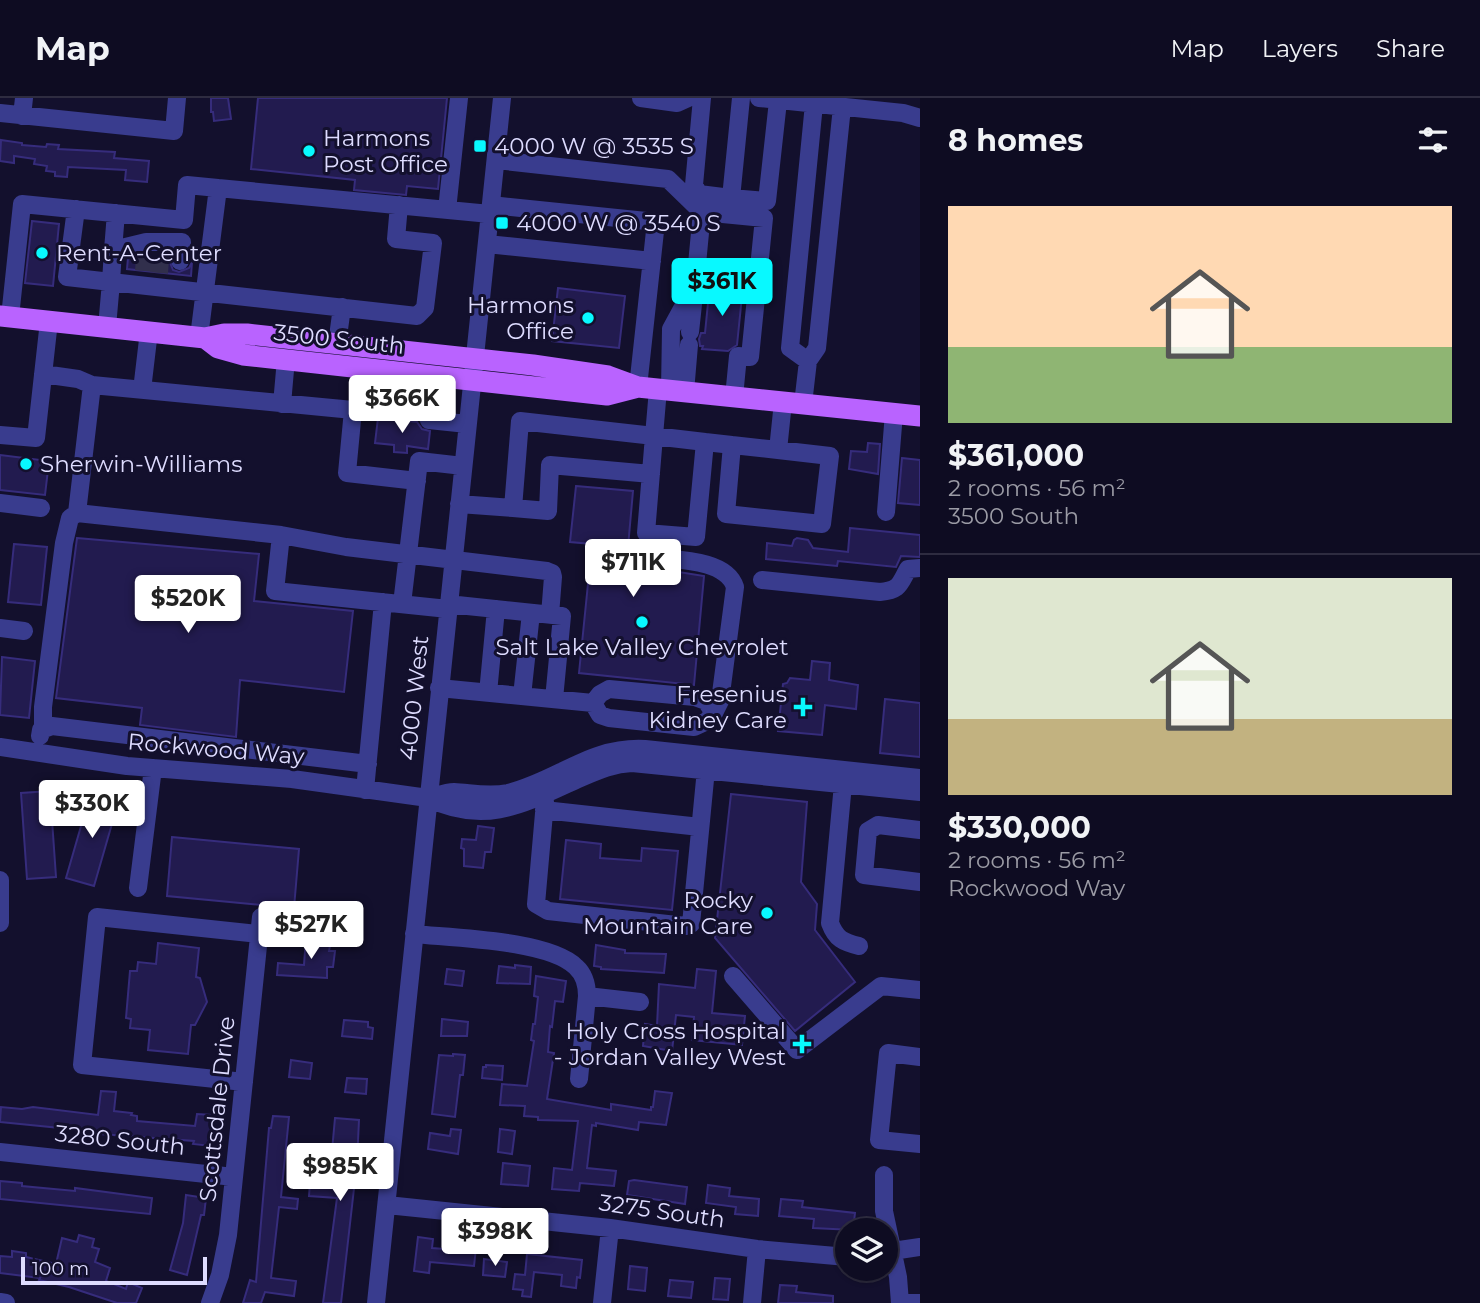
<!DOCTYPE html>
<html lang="en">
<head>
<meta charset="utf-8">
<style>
  :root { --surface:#0e0c22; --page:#17152a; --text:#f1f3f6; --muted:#9b9ba5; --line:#2e2c40; --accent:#08f9ff }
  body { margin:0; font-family:Montserrat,sans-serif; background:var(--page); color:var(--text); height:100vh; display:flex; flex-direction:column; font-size:26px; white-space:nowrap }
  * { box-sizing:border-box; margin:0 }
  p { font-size:23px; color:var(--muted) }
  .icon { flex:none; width:38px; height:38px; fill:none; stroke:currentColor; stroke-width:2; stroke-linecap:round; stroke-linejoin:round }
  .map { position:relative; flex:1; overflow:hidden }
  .side { display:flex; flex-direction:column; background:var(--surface); width:560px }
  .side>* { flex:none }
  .tools { position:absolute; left:835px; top:1120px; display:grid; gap:14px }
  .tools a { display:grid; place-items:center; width:63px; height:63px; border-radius:50%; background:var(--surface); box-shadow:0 2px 5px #0004,0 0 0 2px var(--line); font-size:35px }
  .scale { position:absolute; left:21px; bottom:18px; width:186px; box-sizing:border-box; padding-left:7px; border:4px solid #dedcff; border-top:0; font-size:19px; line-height:24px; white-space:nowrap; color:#dedcff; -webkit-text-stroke:5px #13102d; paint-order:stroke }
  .price { position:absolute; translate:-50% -60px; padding:0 16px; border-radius:7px; background:#fff; color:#222; font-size:23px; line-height:46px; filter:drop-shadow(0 2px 4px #0008) }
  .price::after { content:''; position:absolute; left:50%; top:42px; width:21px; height:16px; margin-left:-10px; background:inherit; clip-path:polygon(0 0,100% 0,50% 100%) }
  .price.active { background:var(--accent); color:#111 }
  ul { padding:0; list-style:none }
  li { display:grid; align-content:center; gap:14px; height:371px; padding:0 28px }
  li+li { border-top:2px solid var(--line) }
  li span { display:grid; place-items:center; height:217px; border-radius:0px; color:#555 }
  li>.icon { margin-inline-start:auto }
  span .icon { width:126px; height:126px; fill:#fffc; stroke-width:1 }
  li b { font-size:30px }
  h2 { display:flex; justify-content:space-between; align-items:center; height:84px; padding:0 28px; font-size:30px }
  header { display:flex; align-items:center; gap:42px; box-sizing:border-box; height:98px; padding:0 35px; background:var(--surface); border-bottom:2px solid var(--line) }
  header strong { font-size:33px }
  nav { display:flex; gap:38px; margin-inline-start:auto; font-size:24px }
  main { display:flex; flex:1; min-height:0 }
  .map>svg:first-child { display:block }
</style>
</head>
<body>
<header>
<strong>Map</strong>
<nav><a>Map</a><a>Layers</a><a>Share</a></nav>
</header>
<main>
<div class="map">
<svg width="920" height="1205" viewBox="0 0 920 1205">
  <rect width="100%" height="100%" fill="#13102d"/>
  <!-- building -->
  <path fill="#221b4f" stroke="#362c7c" stroke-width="2" d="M211 0H228L231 21 214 23 213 14H211Z
    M258 0H447L438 91 407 88 406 97 354 92 355 82 251 71Z
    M1 42 22 45V47L46 49 47 46 59 47 58 51 115 54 114 60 149 63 147 84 125 82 126 72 68 69 67 79 55 78V74L46 73 47 68 34 66 35 61 14 58V65L0 63Z
    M32 123 59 126 53 188 25 185Z
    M135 158 169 162 173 172 179 174 189 170 192 164 191 178 127 171 128 160Z
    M710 185 743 188 737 247 728 253 702 251 703 248H700L699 241 701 235H705Z
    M558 190 625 198 619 250 552 243Z
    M378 320 417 324 422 331 430 333 428 351 407 348V355L394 354V347L375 345Z
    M868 345 880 346 878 376 849 371 851 353 867 354Z
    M0 357 49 363 45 397 0 392Z
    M902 360 920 362V407L898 405Z
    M576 388 633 393 628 449 649 451V464L654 470 704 478 694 587 579 575 592 446 570 444Z
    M850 430 920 437V459L901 458 896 469 838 463 837 468 766 461 767 445 792 448 794 442 797 440 808 442 813 450 848 454Z
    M77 440 259 456 254 503 353 513 344 594 240 582 236 639 140 627 142 610 56 600Z
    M14 446 47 449 41 507 8 504Z
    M2 559 35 563 29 620 0 617Z
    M812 563 830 565 829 582 858 587 856 611 825 607 822 637 778 633 783 586 787 585 790 580 810 582Z
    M885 601 920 605V659L880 655Z
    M50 693 56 779 27 781 21 695Z
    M731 696 807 704 801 784 817 806 815 832 855 884 795 933 715 840Z
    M90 697 118 705 94 788 66 780Z
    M478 728 494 730 491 754H485L483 770 464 768V751L461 750 462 741 476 742Z
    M172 739 299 751 294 810 167 798Z
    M566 742 601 746 600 760 641 763 642 750 678 753 672 812 560 801Z
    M306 839 331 842 329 853H335L333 869H327V880L277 877 278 865 304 867Z
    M158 845 199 850 196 879 200 880 207 904 195 927H191L188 956 148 952 150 932 130 930 131 921 126 920 130 873H137L138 864 156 866Z
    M596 847 625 852V855L666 856 664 875 601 871V869L594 868Z
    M515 867 531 869 530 886 497 885 499 868 515 870Z
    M447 871 464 873 462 888 445 886Z
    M697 871 716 873 712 915 745 918 742 947 692 942 694 919 676 917 672 953 643 948 645 926 657 928 659 886 695 890Z
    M536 878 566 883 563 904 555 903 552 929 550 928 548 954 554 955 547 1001 611 1012V1006L651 1012V1009H653L655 993 672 995 666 1027 639 1024 638 1032 596 1025V1028L592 1027 587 1070 616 1073 614 1088 580 1085 579 1093 552 1091 554 1070 572 1072 578 1023 538 1022V1019L524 1018 525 1008 500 1007 502 986 527 988 534 943 531 942 533 926H535L538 899 534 898Z
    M442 921 468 924 467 938H441Z
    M344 922 368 924V929L373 930 372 941 342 938Z
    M453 956 465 957 463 977H460L455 1019 432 1016 439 957 453 958Z
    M291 962 312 965 310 981 289 979Z
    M486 967 503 968 502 982 482 980 483 969H486Z
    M347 980 367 981 366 996 345 994Z
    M101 993 116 994 114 1013 132 1015 131 1017 137 1018V1023L195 1028 197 1016 212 1017 211 1048 193 1046 194 1043 100 1036V1034L0 1024 1 1009 22 1011 33 1009 98 1017Z
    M273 1018 289 1019 281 1099 298 1101 297 1111 279 1109 271 1180 296 1183 294 1198 265 1194 261 1205H243L250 1182 256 1184 269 1030H271Z
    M335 1020 359 1022 357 1064 341 1205H323L337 1100 309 1098 310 1084 334 1085 337 1054 332 1053Z
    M451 1031 461 1032 458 1056 428 1051 430 1035 450 1038Z
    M500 1031 515 1033 512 1056 498 1054Z
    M503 1065 530 1068 528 1088 501 1086Z
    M634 1082 687 1089 685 1106 627 1097 629 1083Z
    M0 1083 22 1085V1088L75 1093V1090L152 1100 150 1116 0 1101Z
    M708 1087 730 1090 729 1098 759 1101 758 1118 735 1116 736 1109 706 1105Z
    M186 1097 206 1100 204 1117H201L187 1177 170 1172 183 1125Z
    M781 1101 803 1103 802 1109 855 1115 853 1132 813 1130 814 1121 779 1118Z
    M79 1137 94 1141 92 1149 99 1151 95 1164 110 1170 106 1183 126 1191 128 1184 142 1190 136 1205H117L69 1189 39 1182 40 1180 0 1175V1158L12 1159V1153L26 1155V1159L56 1166 62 1140 77 1144Z
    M418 1139 433 1141 432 1150 457 1152V1149L476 1150 474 1168 430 1164 429 1175 414 1173Z
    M527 1156 582 1162 580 1180 577 1179 576 1190 561 1188 562 1177 534 1174 531 1199 522 1198 523 1192 513 1191 515 1176 525 1177Z
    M484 1161 507 1164 505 1179 483 1177Z
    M630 1168 647 1170 645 1193 628 1191Z
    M715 1180 730 1181 728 1202 713 1201Z
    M670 1182 693 1184 691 1200 668 1198Z
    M780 1187 797 1188 796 1194 833 1198V1205H778Z"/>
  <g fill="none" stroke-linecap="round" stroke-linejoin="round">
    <!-- minor-tunnel -->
    <path stroke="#312f4c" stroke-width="18" stroke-dasharray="18 9" stroke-linecap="butt" d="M144 173 145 159
      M159 175 160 161"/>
    <!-- minor -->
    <path stroke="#393c8e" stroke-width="18" d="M641 0 677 5 688 0
      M702 0 694 87 699 96 731 100 741 0
      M759 0 903 15 920 20
      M0 15 174 33 177 0
      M22 18 24 0
      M496 62 668 81 702 114 764 120 750 259 738 258 734 299
      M731 100 767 103 778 3
      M491 107 656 124 638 289
      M76 111 67 179 111 184 113 152 146 144H182L180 163
      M447 112 459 0
      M487 146 652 163
      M113 152 116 115
      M10 219 22 106 184 122 187 87 218 90
      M107 229 111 184 417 218 425 210 433 145 396 141 399 107
      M690 234 694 197
      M199 239 218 90 490 116
      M337 246 342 209
      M808 263 790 250 814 6
      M382 271 379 305 424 310
      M43 276 78 281 92 287
      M427 276 424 310 429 322 467 326
      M142 292 149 233
      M670 292 671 231 695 187 702 114
      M685 294 689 247
      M282 306 286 261
      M803 306 808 263 817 250 842 9
      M0 337 36 340 49 223
      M654 338 705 344 696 439 646 435Z
      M705 344 778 352 783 304
      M732 347 726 416 822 426 830 358 778 352
      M0 405 41 410
      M459 406 513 410 520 323 654 338 658 291
      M513 410 548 413 550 367 651 376
      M886 414 894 315
      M77 415 92 287 353 312 347 375 417 383
      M281 437 346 449 547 473 552 475 553 479 550 517
      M662 437 660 460C683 462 727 463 735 489L720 603 714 615
      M762 482 880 494C900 492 899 487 908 471L920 470
      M402 506 419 363 463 368
      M448 506 562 518 554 601
      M0 530 24 533
      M439 590 593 605
      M609 591 695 599 706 603 714 615 707 623 694 629 609 620 600 617 593 605 600 596Z
      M488 595 496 511
      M522 598 531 515
      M43 631V609L64 445 70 420 77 415 281 437 275 493 448 511
      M40 638 41 632 52 628 368 666
      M0 649 127 668 292 681 428 700C484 728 524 706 576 682 595 674 611 666 632 665L920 694
      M843 686 830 825C836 841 843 844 859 848
      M365 692 383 504
      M542 698 545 704 536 806 548 813 686 828 691 826 707 661
      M428 700C436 698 446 694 454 694 472 695 489 699 508 695 558 683 590 648 645 651L920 680
      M544 712 700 729
      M920 732 878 727 868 733 864 777 920 784
      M0 782V825
      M138 790 153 670
      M414 836C453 840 549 842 576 869 585 877 587 887 587 898L579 981
      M733 878 797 952 881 888 920 892
      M587 898 640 904
      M920 959 888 955 879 1042 920 1046
      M244 984 82 967 97 819 259 836
      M0 1054 234 1079
      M884 1077V1113L898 1179 900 1205
      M387 1107 610 1130 757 1151 847 1159
      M886 1154 920 1149
      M0 1204 6 1205
      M210 1205 220 1177 228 1137 261 819
      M376 1205 502 0
      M602 1205 610 1130
      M752 1205 757 1151
      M900 1205H920"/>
    <!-- major -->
    <path stroke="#b963ff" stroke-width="21" d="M0 218 205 240 224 236H247L533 267 608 278 638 289 920 318
      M205 240 218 250 243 257 607 297 638 289"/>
  </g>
  <!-- markers -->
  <g fill="#08f9ff" stroke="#13102d" stroke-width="2.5">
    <rect x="473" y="41" width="14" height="14" rx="3.5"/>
    <circle cx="309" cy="53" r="7"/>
    <rect x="495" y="118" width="14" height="14" rx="3.5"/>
    <circle cx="42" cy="155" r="7"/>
    <circle cx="588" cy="220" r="7"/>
    <circle cx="26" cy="366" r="7"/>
    <circle cx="642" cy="524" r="7"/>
    <path d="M799.5 598.5h7v7h7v7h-7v7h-7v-7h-7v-7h7z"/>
    <circle cx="767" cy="815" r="7"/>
    <path d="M798.5 935.5h7v7h7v7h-7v7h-7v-7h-7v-7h7z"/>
  </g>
  <g text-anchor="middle" stroke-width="6" stroke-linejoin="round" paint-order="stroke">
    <!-- poi labels -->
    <g font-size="23" fill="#dedcff" stroke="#13102d" text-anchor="start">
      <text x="323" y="48">Harmons<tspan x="323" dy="26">Post Office</tspan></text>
      <text x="494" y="56">4000 W @ 3535 S</text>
      <text x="516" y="133">4000 W @ 3540 S</text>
      <text x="56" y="163">Rent-A-Center</text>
      <text x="574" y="215" text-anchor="end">Harmons<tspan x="574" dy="26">Office</tspan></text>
      <text x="40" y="374">Sherwin-Williams</text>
      <text x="642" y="557" text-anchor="middle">Salt Lake Valley Chevrolet</text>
      <text x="787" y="604" text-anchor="end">Fresenius<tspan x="787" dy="26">Kidney Care</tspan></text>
      <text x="753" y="810" text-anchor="end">Rocky<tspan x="753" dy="26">Mountain Care</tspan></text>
      <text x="786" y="941" text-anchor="end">Holy Cross Hospital<tspan x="786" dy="26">- Jordan Valley West</tspan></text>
    </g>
    <!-- street labels -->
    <g font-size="23" fill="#dedcff" stroke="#13102d">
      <text transform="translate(339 241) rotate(6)" y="8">3500 South</text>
      <text transform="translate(414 600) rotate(-84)" y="8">4000 West</text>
      <text transform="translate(216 651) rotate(5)" y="8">Rockwood Way</text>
      <text transform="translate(217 1011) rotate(-84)" y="8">Scottsdale Drive</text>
      <text transform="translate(120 1042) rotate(6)" y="8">3280 South</text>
      <text transform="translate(662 1113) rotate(8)" y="8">3275 South</text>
    </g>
  </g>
</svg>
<div class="tools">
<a><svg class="icon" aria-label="layers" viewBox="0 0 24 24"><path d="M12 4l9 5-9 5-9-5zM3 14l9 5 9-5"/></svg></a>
</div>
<div class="scale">100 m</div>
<b class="price active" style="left:722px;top:220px">$361K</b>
<b class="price" style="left:402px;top:337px">$366K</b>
<b class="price" style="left:633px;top:501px">$711K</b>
<b class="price" style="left:188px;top:537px">$520K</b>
<b class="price" style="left:92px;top:742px">$330K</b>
<b class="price" style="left:311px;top:863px">$527K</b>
<b class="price" style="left:340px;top:1105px">$985K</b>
<b class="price" style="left:495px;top:1170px">$398K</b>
</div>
<section class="side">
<h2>8 homes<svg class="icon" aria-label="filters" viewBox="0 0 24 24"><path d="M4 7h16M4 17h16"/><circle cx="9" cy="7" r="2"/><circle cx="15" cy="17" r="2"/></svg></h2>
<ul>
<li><span style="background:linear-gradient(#ffd9b3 65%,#8fb573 0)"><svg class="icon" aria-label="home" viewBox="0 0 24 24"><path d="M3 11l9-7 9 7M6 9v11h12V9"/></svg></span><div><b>$361,000</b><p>2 rooms · 56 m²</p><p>3500 South</p></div></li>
<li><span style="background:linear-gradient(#dfe7d0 65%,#c2b280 0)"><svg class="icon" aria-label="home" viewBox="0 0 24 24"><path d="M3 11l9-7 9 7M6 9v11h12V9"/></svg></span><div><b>$330,000</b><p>2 rooms · 56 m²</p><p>Rockwood Way</p></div></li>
</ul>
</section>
</main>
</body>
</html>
